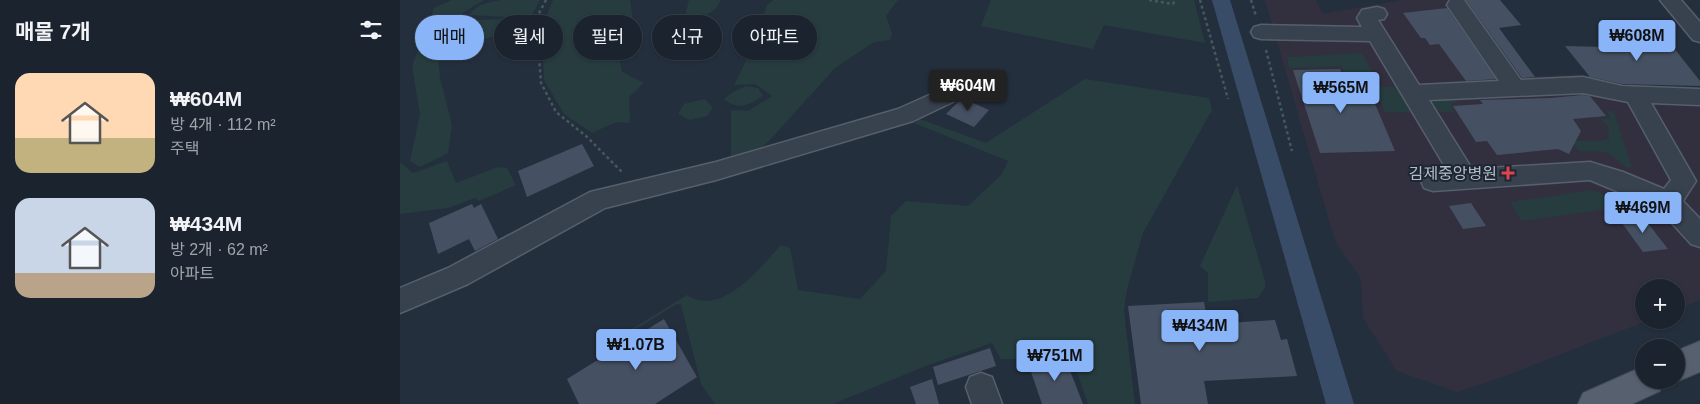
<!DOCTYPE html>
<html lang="ko">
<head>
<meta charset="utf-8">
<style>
  :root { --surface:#1b232e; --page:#282f3a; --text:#f1f3f6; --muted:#a0a4aa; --line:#39404a; --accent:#8ab4f8 }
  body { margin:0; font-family:Arial,"Noto Sans KR",sans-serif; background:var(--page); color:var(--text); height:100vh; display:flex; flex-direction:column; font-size:19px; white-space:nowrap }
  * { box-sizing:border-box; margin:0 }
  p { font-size:16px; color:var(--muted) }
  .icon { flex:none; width:28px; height:28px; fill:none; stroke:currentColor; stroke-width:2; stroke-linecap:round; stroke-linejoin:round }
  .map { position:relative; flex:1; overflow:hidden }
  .sheet { display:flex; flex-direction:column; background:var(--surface); width:400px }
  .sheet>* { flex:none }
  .banner { position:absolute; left:15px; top:15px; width:475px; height:45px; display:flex; gap:10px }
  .buttons { position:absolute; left:1235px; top:279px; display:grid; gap:10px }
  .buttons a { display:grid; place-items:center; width:50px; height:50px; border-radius:50%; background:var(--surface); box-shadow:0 1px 4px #0004,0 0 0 1px var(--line); font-size:25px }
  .price { position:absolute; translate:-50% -42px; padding:0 11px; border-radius:5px; background:var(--accent); color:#111; font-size:16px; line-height:32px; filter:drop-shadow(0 1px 2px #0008) }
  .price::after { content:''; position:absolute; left:50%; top:30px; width:15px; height:11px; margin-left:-8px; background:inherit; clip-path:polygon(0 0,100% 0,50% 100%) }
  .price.active { background:#222; color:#fff }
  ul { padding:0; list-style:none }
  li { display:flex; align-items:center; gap:15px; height:125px; padding:0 15px }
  li span { display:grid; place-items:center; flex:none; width:140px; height:100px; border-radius:15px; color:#555 }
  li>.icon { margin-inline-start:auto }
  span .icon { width:60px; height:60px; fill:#fffc; stroke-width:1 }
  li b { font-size:21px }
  h2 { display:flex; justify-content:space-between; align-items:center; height:60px; padding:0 15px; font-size:21px }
  .tag { padding:0 18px; border-radius:22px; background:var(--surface); box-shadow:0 1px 4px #0004,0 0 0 1px var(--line); font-size:18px; line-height:45px }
  .tag.active { background:var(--accent); color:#111 }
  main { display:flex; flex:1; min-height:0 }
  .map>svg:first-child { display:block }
</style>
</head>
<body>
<main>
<section class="sheet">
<h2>매물 7개<svg class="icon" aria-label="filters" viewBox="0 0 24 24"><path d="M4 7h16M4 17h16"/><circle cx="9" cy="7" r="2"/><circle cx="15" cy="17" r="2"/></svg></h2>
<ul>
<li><span style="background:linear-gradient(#ffd9b3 65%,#c2b280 0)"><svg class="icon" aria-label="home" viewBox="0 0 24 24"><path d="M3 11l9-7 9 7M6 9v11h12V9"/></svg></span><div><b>₩604M</b><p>방 4개 · 112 m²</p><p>주택</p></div></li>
<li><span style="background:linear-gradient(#c9d6e8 75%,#b9a48a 0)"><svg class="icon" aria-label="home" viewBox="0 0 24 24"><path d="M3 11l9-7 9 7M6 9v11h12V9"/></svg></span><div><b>₩434M</b><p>방 2개 · 62 m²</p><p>아파트</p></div></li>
</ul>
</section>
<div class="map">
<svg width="1300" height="404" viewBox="0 0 1300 404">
  <rect width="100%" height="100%" fill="#242f3e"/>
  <!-- medical -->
  <path fill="#32303f" d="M865 0H916L922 14 1002 0H1058L1114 77 1181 74 1210 99 1300 105V300L1276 310V288H1244V320H1249L1105 376 1057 392 997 371 963 318 961 279 935 241Z"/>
  <!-- green -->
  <path fill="#263c3f" d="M52 0H84L61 14 71 20 103 19V26L96 36 51 47 38 56 40 78 52 125 48 153 20 167 10 161 20 114 12 66 34 8Z
    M100 0H140L131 17 115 23 108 17 69 15C78 3 87 3 100 0Z
    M153 0H230C234 26 235 32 218 53L222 72 244 83 229 97 230 123 216 122 192 133 164 114 144 80 142 27Z
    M289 0H321L316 9 282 29Z
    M373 0H498L486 16 492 33 490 40 474 42 435 68 369 141 354 154 331 159V110L348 111 372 96 355 84 334 85 351 51 367 5Z
    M591 0H794L805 43 704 25 693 49 581 26Z
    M962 53 980 87H1003L1019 113 985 112 974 89H957L951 77H947L941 66 889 68 887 57Z
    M685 79 809 98 812 110 743 233 727 289 724 311 735 404H688L668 347 613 359H601L592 343 528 365 433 404H315L301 384 281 305 277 304 197 353 199 349 287 295C321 318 361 267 381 245L390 248 398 290 460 299 486 271 491 216 506 201 568 206 602 174 608 161 514 123 520 119 586 143Z
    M346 86 358 88 363 96C349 105 339 111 324 99L333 92Z
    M1018 95H1053L1057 102 1051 103 1054 113 1027 110Z
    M305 99 313 108 307 116 290 120 278 114 284 104Z
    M1207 111H1213L1232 168 1226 167 1207 152 1179 151 1170 141C1184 140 1195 143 1209 139V127L1200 119H1211Z
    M47 161 56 183 98 167 107 168 116 185 79 201 75 198 48 208 0 214V162L13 173Z
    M837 185 865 281V287L858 298 808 302V273L800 266Z
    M1194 190 1203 194 1206 209 1122 221 1110 202Z"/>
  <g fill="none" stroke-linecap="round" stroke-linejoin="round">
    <!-- canal -->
    <path fill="#394c67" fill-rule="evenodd" d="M812 0H830L954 404H926Z"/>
  </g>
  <!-- building -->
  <path fill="#455162" d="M1066 0H1100L1121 25 1099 28 1135 77 1122 78Z
    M1047 8 1096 79 1066 81 1039 44 1030 45 1025 38H1021L1003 13Z
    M1226 28H1258L1300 81V86L1222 84 1190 77 1165 46 1241 48Z
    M940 69 945 81H950L954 92H970L995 151 920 153 893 70Z
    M1183 95 1190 96 1206 116 1173 119 1181 131 1169 154 1158 149 1097 155 1087 141 1076 142 1053 106 1083 104 1080 100 1150 98Z
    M562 98 589 110 574 127 546 114Z
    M182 144 194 166 127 197 118 171Z
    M1071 203 1086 226 1063 229 1049 206Z
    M72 204 74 208 81 204 98 239 75 251 69 239 38 254 29 223Z
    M1243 217 1268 249 1243 252 1219 219Z
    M804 302 808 324 875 320 881 340 887 339 897 376 804 381 808 404H741L728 306Z
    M264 319 297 377 255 404H179L167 379Z
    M590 348 596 366 538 385 533 367Z
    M664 355 683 404H642L629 366Z
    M532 379 539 404H516L510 387Z"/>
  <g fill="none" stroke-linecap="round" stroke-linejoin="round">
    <!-- minor casing -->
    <g stroke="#565f6c" stroke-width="3">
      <path id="minor" d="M1050 0H1064L1121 80 1183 77 1222 86 1300 89V105L1251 103 1296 181 1283 201 1300 219V247L1291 244 1259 209 1190 180 1033 191 1024 188 1021 181 1024 174 1047 170 970 41 861 39 854 37 851 32 854 27 861 25 962 27 957 18 962 10 977 7 984 9 987 14 984 19 978 20 1019 85 1099 81 1047 5ZM1183 93 1228 102 1271 180 1264 189 1223 172 1190 162 1072 169 1029 100Z
        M1260 0H1281L1300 22V42L1293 40Z
        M547 87 555 89 558 95 555 101 513 121 316 180 205 208 68 284 0 313V288L48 268 190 192 316 162 498 109Z
        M581 373 592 377 602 404H572L566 387 570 377Z"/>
    </g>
    <!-- major casing -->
    <g stroke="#414a57" stroke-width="2">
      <path id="major" d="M1300 341V372L1276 382 1270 380H1276V351Z
        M1244 366V380H1264L1260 391 1232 404H1178L1183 393Z"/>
    </g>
    <!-- path -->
    <path stroke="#44595c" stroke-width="2.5" stroke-dasharray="3 3" stroke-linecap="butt" d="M146 0 136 19 141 83 156 112 186 136 223 173
      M749 0 773 4 775 0
      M800 0 828 99
      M851 0 856 16
      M866 50 892 151"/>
    <!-- minor -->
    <use href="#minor" fill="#38414e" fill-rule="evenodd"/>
    <!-- major -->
    <use href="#major" fill="#56606e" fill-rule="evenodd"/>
  </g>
  <!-- markers -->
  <path fill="#e0444e" stroke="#1d2633" stroke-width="2" d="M1105.5 165.5h5v5h5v5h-5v5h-5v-5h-5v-5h5z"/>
  <g text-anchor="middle" stroke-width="4" stroke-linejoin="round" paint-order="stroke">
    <!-- poi labels -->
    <g font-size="16" fill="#b4bcc9" stroke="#1d2633" text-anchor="end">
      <text x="1097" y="179">김제중앙병원</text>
    </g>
  </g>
</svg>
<div class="buttons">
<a>+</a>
<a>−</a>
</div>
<b class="price" style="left:1237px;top:62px">₩608M</b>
<b class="price active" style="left:568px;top:112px">₩604M</b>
<b class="price" style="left:941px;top:114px">₩565M</b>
<b class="price" style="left:1243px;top:234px">₩469M</b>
<b class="price" style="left:800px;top:352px">₩434M</b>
<b class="price" style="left:236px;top:371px">₩1.07B</b>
<b class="price" style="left:655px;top:382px">₩751M</b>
<div class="banner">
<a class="tag active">매매</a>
<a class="tag">월세</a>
<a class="tag">필터</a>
<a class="tag">신규</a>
<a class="tag">아파트</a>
</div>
</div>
</main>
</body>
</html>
